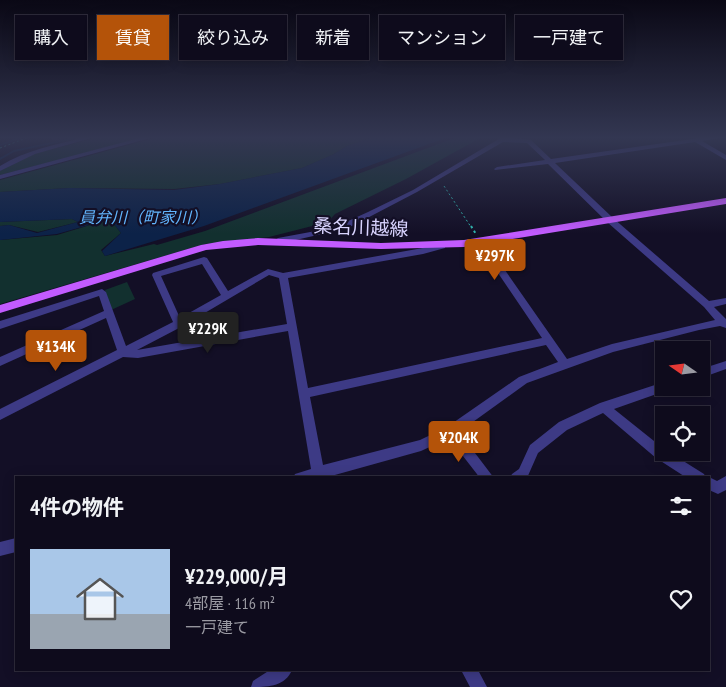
<!DOCTYPE html>
<html lang="ja">
<head>
<meta charset="utf-8">
<style>
  :root { --surface:#0e0b1c; --page:#1c1929; --text:#f1f3f6; --muted:#9b9ba3; --line:#2e2b3b; --accent:#b45309 }
  body { margin:0; font-family:"PT Sans Narrow","Noto Sans JP",sans-serif; background:var(--page); color:var(--text); height:100vh; display:flex; flex-direction:column; font-size:19px; white-space:nowrap }
  * { box-sizing:border-box; margin:0 }
  p { font-size:16px; color:var(--muted) }
  .icon { flex:none; width:28px; height:28px; fill:none; stroke:currentColor; stroke-width:2; stroke-linecap:round; stroke-linejoin:round }
  .map { position:relative; flex:1; overflow:hidden }
  .details { position:absolute; left:15px; top:476px; width:695px; height:195px; display:flex; flex-direction:column; background:var(--surface); border-radius:0px; box-shadow:0 2px 12px #0003,0 0 0 1px var(--line) }
  .details>* { flex:none }
  .guide { position:absolute; left:15px; top:15px; width:696px; height:45px; display:flex; gap:10px }
  .needle { width:32px; rotate:284deg }
  .buttons { position:absolute; left:655px; top:341px; display:grid; gap:10px }
  .buttons a { display:grid; place-items:center; width:55px; height:55px; border-radius:0px; background:var(--surface); box-shadow:0 2px 12px #0003,0 0 0 1px var(--line); font-size:25px }
  .price { position:absolute; translate:-50% -42px; padding:0 11px; border-radius:5px; background:var(--accent); color:#fff; font-size:16px; line-height:32px; filter:drop-shadow(0 1px 2px #0008) }
  .price::after { content:''; position:absolute; left:50%; top:30px; width:15px; height:11px; margin-left:-8px; background:inherit; clip-path:polygon(0 0,100% 0,50% 100%) }
  .price.on { background:#222; color:#fff }
  ul { padding:0; list-style:none }
  li { display:flex; align-items:center; gap:15px; height:125px; padding:0 15px }
  li span { display:grid; place-items:center; flex:none; width:140px; height:100px; border-radius:0px; color:#555 }
  li>.icon { margin-inline-start:auto }
  span .icon { width:60px; height:60px; fill:#fffc; stroke-width:1 }
  li b { font-size:21px }
  h2 { display:flex; justify-content:space-between; align-items:center; height:60px; padding:0 15px; font-size:21px }
  .pill { padding:0 18px; border-radius:0px; background:var(--surface); box-shadow:0 2px 12px #0003,0 0 0 1px var(--line); font-size:18px; line-height:45px }
  .pill.on { background:var(--accent); color:#fff }
  .map>svg:first-child { display:block }
</style>
</head>
<body>
<div class="map">
<svg width="726" height="687" viewBox="0 0 726 687">
  <rect width="100%" height="100%" fill="#130f26"/>
  <!-- green -->
  <path fill="#12302f" d="M99 137H147L0 175V171L34 154Z
    M158 137H372L347 146 332 155 302 168 220 184 174 189 70 188 0 192V180Z
    M457 137H482L406 179 335 214 328 222 269 237 205 244 0 304V240L57 235 110 219 121 233 101 250 105 256 154 244 157 245 205 231Z
    M72 219 78 222 38 232 9 225 0 226V222Z
    M127 282 135 299 111 310 105 290Z"/>
  <!-- water -->
  <path fill="#0c2248" d="M373 137H448L204 226 105 256 102 251 121 233 110 219 57 234 0 240V226L9 225 37 233 78 222 72 219 0 222V192L70 188 174 190 220 184 302 168 334 154 347 146Z"/>
  <g fill="none" stroke-linecap="round" stroke-linejoin="round">
    <!-- stream -->
    <path stroke="#0c2248" stroke-width="2" d="M0 145 22 137
      M0 159 14 151 80 137"/>
    <!-- path-far1 -->
    <path stroke="#2fb8b0" stroke-width="1" stroke-dasharray="2 2.5" stroke-linecap="butt" d="M0 148 29 137
      M444 186 471 227"/>
    <!-- path -->
    <path stroke="#2fb8b0" stroke-width="2" stroke-dasharray="2.5 3" stroke-linecap="butt" d="M471 226 476 234"/>
    <!-- minor -->
    <path fill="#3d3a85" fill-rule="evenodd" d="M84 137H95L35 154 0 171V166C26 150 55 145 84 137Z
      M143 137H154L0 179V175Z
      M502 137 531 140 551 159 706 137H724L702 141 726 155V160L695 142 555 163 613 218 709 301 726 298V304L714 307 726 319V328L720 326 699 330 613 352 527 383 459 432 494 478H480L449 438 421 451 324 478H293L295 474 311 469 288 331 138 358 123 357 0 420V409L117 350 106 318 0 366V357L104 311 99 296 0 329V321L102 289 106 292 126 346 173 322 152 275 153 273 204 257 207 258 228 291 268 269 283 273 445 244V248L423 254 288 278 308 388 542 338 477 242 481 239 484 240 567 359 612 344 715 320 704 307 607 222 548 164 495 170 494 169 497 167 545 160 527 143 503 142 417 192 352 226 322 234 278 244 274 241 278 238 321 230 346 222 368 212 413 190ZM202 264 221 295 180 318 161 276ZM269 275 279 278 287 324 137 350 181 327ZM546 345 558 362 519 377 447 427 420 440 323 465 310 397Z
      M726 361V369L701 378V369Z
      M664 382V388H669L668 390 614 409 664 449V452H669L704 474 706 478H687L656 458 603 413 567 430 538 453 527 478H510L512 474 519 469 530 445 559 422 600 403Z
      M726 476V490L718 494 709 490V478H707L709 477 717 481Z
      M16 538V552L0 556V542Z
      M270 670H292C285 687 267 687 251 687L253 681Z
      M461 670H478L487 687H470Z"/>
    <!-- major -->
    <path fill="#c25bff" fill-rule="evenodd" d="M726 198V204L464 247 381 249 258 245 206 250 0 313V305L201 245 223 241 258 238 381 243 464 240Z"/>
  </g>
  <!-- shaded-wall -->
  <path fill="#1d163a" d="M54 137H73L53 142 50 138Z"/>
  <!-- sky -->
  <linearGradient id="sky" x2="0" y2="1"><stop stop-color="#0a0815"/><stop offset="0.59" stop-color="#333752"/><stop offset="1" stop-color="#333752" stop-opacity="0"/></linearGradient>
  <rect width="726" height="234" fill="url(#sky)"/>
  <g text-anchor="middle" stroke-width="4.5" stroke-linejoin="round" paint-order="stroke">
    <!-- far-water labels -->
    <g font-size="16" font-style="italic" fill="#62b6ff" stroke="#130f26">
      <text x="143" y="223">員弁川（町家川）</text>
    </g>
    <!-- street labels -->
    <g font-size="19" fill="#d9d4ff" stroke="#130f26">
      <text transform="translate(361 227) rotate(2)" y="7">桑名川越線</text>
    </g>
  </g>
</svg>
<div class="buttons">
<a><svg class="needle" viewBox="-14 -14 28 28"><path d="M0-13l5 13h-10z" fill="#e53935"/><path d="M0 13l5-13h-10z" fill="#9b9ba3"/></svg></a>
<a><svg class="icon" aria-label="locate" viewBox="0 0 24 24"><circle cx="12" cy="12" r="6"/><path d="M12 2v4M12 18v4M2 12h4M18 12h4"/></svg></a>
</div>
<b class="price" style="left:495px;top:281px">¥297K</b>
<b class="price on" style="left:208px;top:354px">¥229K</b>
<b class="price" style="left:56px;top:372px">¥134K</b>
<b class="price" style="left:459px;top:463px">¥204K</b>
<div class="guide">
<a class="pill">購入</a>
<a class="pill on">賃貸</a>
<a class="pill">絞り込み</a>
<a class="pill">新着</a>
<a class="pill">マンション</a>
<a class="pill">一戸建て</a>
</div>
<section class="details">
<h2>4件の物件<svg class="icon" aria-label="filters" viewBox="0 0 24 24"><path d="M4 7h16M4 17h16"/><circle cx="9" cy="7" r="2"/><circle cx="15" cy="17" r="2"/></svg></h2>
<ul>
<li><span style="background:linear-gradient(#a9c7e8 65%,#9aa5b1 0)"><svg class="icon" aria-label="home" viewBox="0 0 24 24"><path d="M3 11l9-7 9 7M6 9v11h12V9"/></svg></span><div><b>¥229,000/月</b><p>4部屋 · 116 m²</p><p>一戸建て</p></div><svg class="icon" aria-label="heart" viewBox="0 0 24 24"><path d="M12 20l-8-8c-3-5 5-10 8-4 3-6 11-1 8 4z"/></svg></li>
</ul>
</section>
</div>
</body>
</html>
